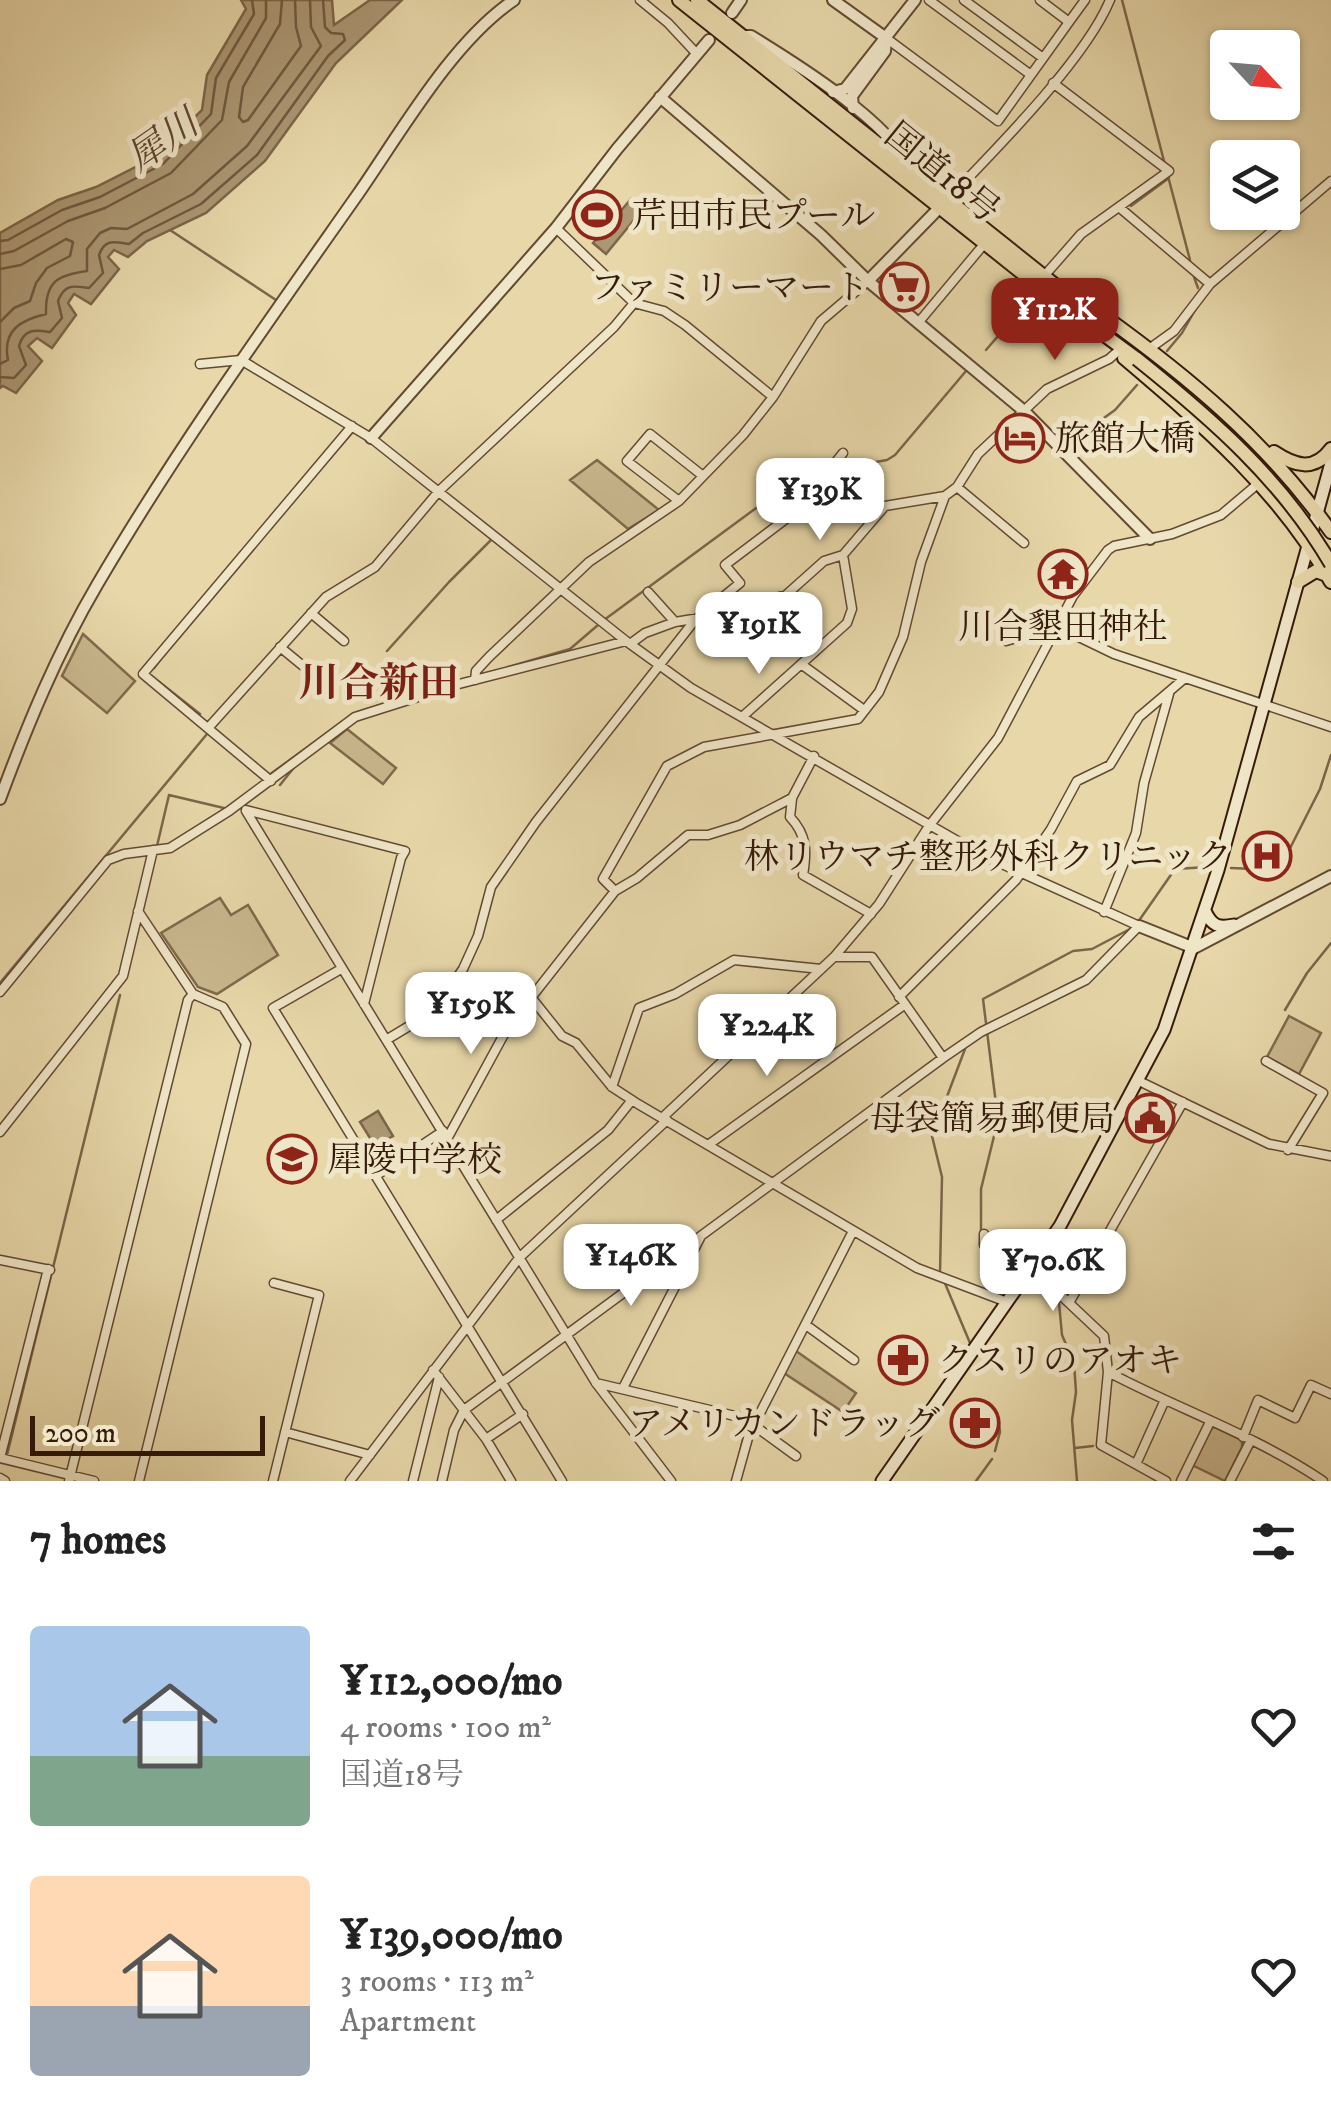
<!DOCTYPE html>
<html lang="en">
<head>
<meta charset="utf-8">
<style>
  :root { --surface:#fff; --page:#f2f2f2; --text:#222; --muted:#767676; --accent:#8f2418 }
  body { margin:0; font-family:"IM FELL DW Pica","Noto Serif JP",serif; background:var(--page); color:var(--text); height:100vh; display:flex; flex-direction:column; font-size:38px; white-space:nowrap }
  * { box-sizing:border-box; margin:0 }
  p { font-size:32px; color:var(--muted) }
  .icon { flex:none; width:55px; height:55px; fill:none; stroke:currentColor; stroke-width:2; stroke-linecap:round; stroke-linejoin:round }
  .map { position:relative; height:1481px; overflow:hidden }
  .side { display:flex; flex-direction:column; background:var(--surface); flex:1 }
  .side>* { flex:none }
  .needle { width:65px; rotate:116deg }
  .buttons { position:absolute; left:1210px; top:30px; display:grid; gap:20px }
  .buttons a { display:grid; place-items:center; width:90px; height:90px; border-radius:10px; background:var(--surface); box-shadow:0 2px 8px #0004; font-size:50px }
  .scale { position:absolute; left:30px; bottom:25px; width:235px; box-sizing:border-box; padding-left:10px; border:5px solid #361b0b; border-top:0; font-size:28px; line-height:35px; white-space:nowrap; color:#361b0b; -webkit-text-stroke:8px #efe5c7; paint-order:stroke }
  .price { position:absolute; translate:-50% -85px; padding:0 22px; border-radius:20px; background:#fff; color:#222; font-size:32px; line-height:65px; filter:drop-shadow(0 2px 5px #0008) }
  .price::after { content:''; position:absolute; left:50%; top:60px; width:30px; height:22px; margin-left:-15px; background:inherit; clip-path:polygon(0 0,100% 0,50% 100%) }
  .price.on { background:var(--accent); color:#fff }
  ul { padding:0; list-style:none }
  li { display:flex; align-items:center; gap:30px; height:250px; padding:0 30px }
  li span { display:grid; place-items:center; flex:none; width:280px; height:200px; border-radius:10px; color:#555 }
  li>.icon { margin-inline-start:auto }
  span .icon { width:120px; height:120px; fill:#fffc; stroke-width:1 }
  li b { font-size:42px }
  h2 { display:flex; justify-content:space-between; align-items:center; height:120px; padding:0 30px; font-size:42px }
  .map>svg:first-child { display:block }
</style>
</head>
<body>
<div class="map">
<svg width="1331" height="1481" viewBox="0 0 1331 1481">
  <rect width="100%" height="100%" fill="#e7d7a9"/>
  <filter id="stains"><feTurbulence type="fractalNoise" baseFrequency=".002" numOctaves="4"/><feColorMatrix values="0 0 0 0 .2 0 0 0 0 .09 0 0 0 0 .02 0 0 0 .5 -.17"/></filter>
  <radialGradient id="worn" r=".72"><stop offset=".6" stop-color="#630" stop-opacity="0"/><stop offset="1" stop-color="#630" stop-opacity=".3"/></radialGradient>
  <!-- green -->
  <path fill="#c9b78e" stroke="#80694c" stroke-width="2.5" d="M597 460 659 510 628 529 570 480Z
    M83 634 135 681 107 713 62 676Z
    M347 729 396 768 383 784 330 743Z
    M220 898 231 915 248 905 278 955 217 994 198 987 161 933Z
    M1289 1016 1321 1033 1299 1074 1267 1057Z
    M796 1351 856 1393 843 1412 784 1373Z
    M1215 1427 1242 1440V1447L1225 1481 1192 1465 1210 1428Z"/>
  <!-- water -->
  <path fill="#ab9773" stroke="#7c6549" stroke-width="2.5" d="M241 0H332L334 25 370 0H402L336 63 265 161 206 213 147 241 128 257 114 250 108 257 119 269 91 304 74 294 68 303 76 315 52 348 37 338 28 346 42 361 16 393 3 386 0 388V233L58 200 96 187 155 157 202 110 207 75 246 9Z
    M631 199 643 209 606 254 593 243Z
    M378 1111 393 1136 375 1146 360 1122Z"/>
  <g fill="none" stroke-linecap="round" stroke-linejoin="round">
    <!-- shore -->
    <path stroke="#70593f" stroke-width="2.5" d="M282 0 280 24 243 87 239 117 243 122 248 120 301 46 296 27 295 0
      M0 241 8 240 62 210 100 197 163 164 211 114 216 78 254 14 252 0
      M0 254 14 251 68 221 105 208 171 173 222 120 229 82 266 18V0
      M0 269 21 265 66 239 73 242 70 256 47 268 36 283 30 301 14 308 0 322
      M0 364 8 360C2 330 21 320 46 314 45 281 58 275 87 271V249L100 233 111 228 127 229 193 194 247 146 321 46 311 27 310 0
      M0 377 14 378 26 365 19 346C24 328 36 330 50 332L62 318 58 301C65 283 74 286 89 288L103 273 99 255C105 238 115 242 129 244L143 233 201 204 257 155 328 56 345 40 343 34 331 33 325 27 323 0"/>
    <!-- stream -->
    <path stroke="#7c6549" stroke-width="2.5" d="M1122 0 1164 161
      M1169 180 1190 260
      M1131 206 1169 178
      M170 230 276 300
      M1194 277 1198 288
      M509 290 525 271
      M986 350 1031 298
      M1167 351 1182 333 1198 305
      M422 387 498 303
      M1066 445 1115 410 1137 385
      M323 466 352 433
      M604 620 801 475 887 460 895 455 966 371
      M173 644 180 636
      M387 651 449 582 492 539
      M508 667 570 649 598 625
      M154 668 164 655
      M158 681 200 714
      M358 712 421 692
      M269 775 338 725
      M280 785 296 765
      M157 846 169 795 228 809
      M1231 868 1279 870 1320 789 1331 755
      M1138 922 1175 869 1208 867
      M0 983 207 734
      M1285 1010 1307 973 1331 943
      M981 1235V1189L998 1120 983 999 1073 951 1092 949 1130 929
      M940 1273 942 1177 932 1136 965 1049
      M944 1281 970 1343
      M1059 1303 1062 1335 1074 1363 1076 1392 1072 1420 1077 1481
      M733 1419 747 1423 737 1464
      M1075 1448 1093 1446
      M995 1451 1000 1432 998 1417
      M7 1455 120 995
      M976 1481 992 1459"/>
    <!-- minor casing -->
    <g stroke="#624a32" stroke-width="11">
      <path id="minor" d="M640 0 668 23 696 53
        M929 0 1031 75
        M964 0 1043 58
        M1069 22 1085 0
        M886 38 998 121 1069 22 1040 0
        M948 199C995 150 1085 60 1110 0
        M1120 208 1210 284 1174 331 1149 349
        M1045 275 1081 234 1169 171 1053 83
        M1210 284 1331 181
        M634 303 664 311 685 325 773 397
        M918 323 985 243
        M200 364 241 360 371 438 626 641 691 688 982 855 1139 926 1086 980 981 1032 943 1058 464 1410 454 1430 442 1481
        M957 487 1024 543
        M679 501 627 461 650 434 703 476
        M648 592 675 622
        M311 613 344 641
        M1006 641 1056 626 1114 654 1331 727
        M630 644 645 633 675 622 723 614 786 595 824 561 843 555 885 506 945 496 957 487 978 454 1047 389 1109 359 1117 352
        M280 647 314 675
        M801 664 864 710
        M475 680 476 671 489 657 589 562 679 501 743 435 773 397 821 321 868 281
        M742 717 847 623 852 609 843 555
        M209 727 326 597 375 567 439 491 614 327 634 303 556 228
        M271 781 143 674 352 426
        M792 799 790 817C807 835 807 851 803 875L871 914
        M246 810 405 851 401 858 364 1004
        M246 811 596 1383 671 1481
        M615 891 603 879 667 766 704 747 858 719 879 692 903 637 921 562 945 496
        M138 911 193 994 223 1007 246 1044 139 1481
        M1104 912 1136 833 1144 783 1169 694
        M836 957H872L943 1058
        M341 969 273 1008 562 1481
        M0 992 108 860 124 854 170 848 229 811 355 717 459 684 626 641
        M530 996 562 1036 576 1043 612 1087 638 1104 917 1268 1007 1302
        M899 997 1016 880 1051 829 1077 781 1110 765 1139 717 1185 678
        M386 1040 429 1014 445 995 463 969 478 936 491 887 536 822 695 620 740 583 725 565 840 478 831 468 843 453
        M1266 1061 1323 1093 1288 1150
        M1139 1081 1269 1144 1331 1156
        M612 1087 639 1008 675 994 734 960 821 969
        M662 1118 834 957 879 904 929 826 998 738 1073 596 1108 550 1114 546 1172 534 1221 515 1260 482
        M0 1132 123 976 153 850
        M447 1139 508 1027 615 891 637 878 688 835H708L740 825 792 798 814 756
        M708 1145 904 1005
        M377 1175 443 1131
        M496 1220 608 1130 632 1100
        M984 1234V1245L1030 1273
        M0 1260 50 1270
        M1033 1269 1104 1336 1108 1372 1101 1445 1166 1481
        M1069 1303 1183 1102
        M806 1325 854 1360
        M433 1370 486 1439 511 1481
        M1108 1372C1178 1409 1257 1436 1323 1481
        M596 1383 756 1421 853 1231
        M623 1388 701 1236
        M752 1424 796 1456
        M285 1432 370 1455
        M1243 1437 1258 1400 1295 1418 1311 1385 1331 1394
        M486 1439 523 1414
        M0 1458 48 1269
        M0 1458 94 1481
        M1137 1462 1164 1402
        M0 1478 5 1481
        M69 1481 188 1000 193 994
        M273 1481 319 1295 274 1283
        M350 1481 519 1258 667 1120
        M413 1481 439 1377
        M736 1481 753 1420
        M1181 1481 1210 1422
        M1230 1481 1251 1440"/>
    </g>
    <!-- tertiary casing -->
    <g stroke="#624a32" stroke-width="14">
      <path id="tertiary" d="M833 0 886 38
        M732 13 741 0
        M744 36H751C795 63 890 122 911 169
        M833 92 845 89 915 0
        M660 97 821 235 868 281 1024 411 1150 539
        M853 108 852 96 885 51 886 39
        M868 281 944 203
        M371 438 556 228 617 149 709 40
        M0 799C27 726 57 653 97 585 176 450 268 322 358 194 401 132 452 42 514 0
        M1139 926 1194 948 1331 876"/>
    </g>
    <!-- secondary casing -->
    <g stroke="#361b0b" stroke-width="15">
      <path id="secondary" d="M1205 911C1212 926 1218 928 1234 925
        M882 1481 1060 1226 1164 1030 1218 870 1331 463"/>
    </g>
    <!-- trunk casing -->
    <g stroke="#361b0b" stroke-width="16">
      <path id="trunk" d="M679 0 1046 292 1137 359
        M697 0 1104 324
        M1101 314C1189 377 1268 443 1331 532
        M1124 358C1203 425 1280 491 1331 582
        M1274 452C1295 466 1314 472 1331 449
        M1298 582 1316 571 1327 575"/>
    </g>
    <!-- minor -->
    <use href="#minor" stroke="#efe5c7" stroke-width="8"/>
    <!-- tertiary -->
    <use href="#tertiary" stroke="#efe5c7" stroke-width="10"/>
    <!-- secondary -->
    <use href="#secondary" stroke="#efe5c7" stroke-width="11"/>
    <!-- trunk -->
    <use href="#trunk" stroke="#e7d7a9" stroke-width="12"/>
    <!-- trunk-bridge casing -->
    <g stroke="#361b0b" stroke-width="16" stroke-linecap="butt">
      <path id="trunk-bridge" d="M1137 359C1212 419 1282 480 1331 564"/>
    </g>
    <!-- trunk-bridge -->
    <use href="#trunk-bridge" stroke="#e7d7a9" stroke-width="12"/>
  </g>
  <!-- icons -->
  <defs>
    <g id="stadium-ring" transform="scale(2.5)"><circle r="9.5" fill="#efe5c7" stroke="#8f2418" stroke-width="1.5"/><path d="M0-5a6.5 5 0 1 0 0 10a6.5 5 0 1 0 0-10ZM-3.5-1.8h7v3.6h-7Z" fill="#8f2418"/></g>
    <g id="supermarket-ring" transform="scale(2.5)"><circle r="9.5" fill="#efe5c7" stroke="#8f2418" stroke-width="1.5"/><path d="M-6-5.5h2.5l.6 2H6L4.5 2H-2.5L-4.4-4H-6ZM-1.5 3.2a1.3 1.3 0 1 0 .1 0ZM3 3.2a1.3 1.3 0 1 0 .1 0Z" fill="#8f2418"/></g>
    <g id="hotel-ring" transform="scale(2.5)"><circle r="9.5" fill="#efe5c7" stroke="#8f2418" stroke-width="1.5"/><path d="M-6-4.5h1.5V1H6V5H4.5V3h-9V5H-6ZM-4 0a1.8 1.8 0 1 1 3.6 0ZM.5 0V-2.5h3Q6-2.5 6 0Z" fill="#8f2418"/></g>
    <g id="temple-ring" transform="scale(2.5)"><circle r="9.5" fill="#efe5c7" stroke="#8f2418" stroke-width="1.5"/><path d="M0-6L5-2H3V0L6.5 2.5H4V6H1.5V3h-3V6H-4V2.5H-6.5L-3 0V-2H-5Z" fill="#8f2418"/></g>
    <g id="hospital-ring" transform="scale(2.5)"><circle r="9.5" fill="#efe5c7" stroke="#8f2418" stroke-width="1.5"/><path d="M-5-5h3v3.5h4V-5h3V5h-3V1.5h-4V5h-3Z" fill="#8f2418"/></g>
    <g id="civic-ring" transform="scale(2.5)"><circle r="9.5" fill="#efe5c7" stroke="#8f2418" stroke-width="1.5"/><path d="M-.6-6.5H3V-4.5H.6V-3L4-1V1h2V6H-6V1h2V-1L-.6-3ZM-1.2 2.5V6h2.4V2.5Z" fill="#8f2418"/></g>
    <g id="school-ring" transform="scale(2.5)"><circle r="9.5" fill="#efe5c7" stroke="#8f2418" stroke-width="1.5"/><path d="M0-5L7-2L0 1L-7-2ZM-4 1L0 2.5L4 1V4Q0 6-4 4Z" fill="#8f2418"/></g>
    <g id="pharmacy-ring" transform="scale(2.5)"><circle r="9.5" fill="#efe5c7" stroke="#8f2418" stroke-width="1.5"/><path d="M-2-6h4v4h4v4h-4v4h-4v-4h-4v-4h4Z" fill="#8f2418"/></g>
  </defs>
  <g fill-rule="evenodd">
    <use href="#stadium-ring" x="597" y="215"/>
    <use href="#supermarket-ring" x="904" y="287"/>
    <use href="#hotel-ring" x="1020" y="438"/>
    <use href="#temple-ring" x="1063" y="574"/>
    <use href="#hospital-ring" x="1267" y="856"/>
    <use href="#civic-ring" x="1150" y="1118"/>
    <use href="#school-ring" x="292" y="1159"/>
    <use href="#pharmacy-ring" x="903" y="1360"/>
    <use href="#pharmacy-ring" x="975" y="1423"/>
  </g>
  <g text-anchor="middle" stroke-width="10" stroke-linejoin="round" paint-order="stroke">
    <!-- street labels -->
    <g font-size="35" fill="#361b0b" stroke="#efe5c7">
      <text transform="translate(943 172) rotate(39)" y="12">国道18号</text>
    </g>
    <!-- poi labels -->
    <g font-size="35" fill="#361b0b" stroke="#efe5c7" text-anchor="start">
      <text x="632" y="227">芹田市民プール</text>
      <text x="869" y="299" text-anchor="end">ファミリーマート</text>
      <text x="1055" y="450">旅館大橋</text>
      <text x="1063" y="638" text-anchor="middle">川合墾田神社</text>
      <text x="1232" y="868" text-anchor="end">林リウマチ整形外科クリニック</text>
      <text x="1115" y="1130" text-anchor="end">母袋簡易郵便局</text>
      <text x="327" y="1171">犀陵中学校</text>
      <text x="938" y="1372">クスリのアオキ</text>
      <text x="940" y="1435" text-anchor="end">アメリカンドラッグ</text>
    </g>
    <!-- water labels -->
    <g font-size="38" font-style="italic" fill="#5f462f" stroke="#efe5c7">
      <text transform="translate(162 140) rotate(-35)" y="13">犀川</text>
    </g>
    <!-- quarter labels -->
    <g font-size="40" font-weight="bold" fill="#7a1f14" stroke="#efe5c7">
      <text x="379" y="696">川合新田</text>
    </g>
  </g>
  <rect width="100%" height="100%" filter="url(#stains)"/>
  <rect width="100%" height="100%" fill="url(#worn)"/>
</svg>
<div class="buttons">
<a><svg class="needle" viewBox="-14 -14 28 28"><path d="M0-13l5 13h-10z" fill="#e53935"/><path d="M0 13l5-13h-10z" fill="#767676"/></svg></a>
<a><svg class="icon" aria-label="layers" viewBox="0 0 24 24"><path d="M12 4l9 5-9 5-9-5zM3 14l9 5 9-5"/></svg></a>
</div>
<div class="scale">200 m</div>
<b class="price on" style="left:1055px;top:363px">¥112K</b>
<b class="price" style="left:820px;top:543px">¥139K</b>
<b class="price" style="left:759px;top:677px">¥191K</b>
<b class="price" style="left:471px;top:1057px">¥159K</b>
<b class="price" style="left:767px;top:1079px">¥224K</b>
<b class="price" style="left:631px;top:1309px">¥146K</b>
<b class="price" style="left:1053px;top:1314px">¥70.6K</b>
</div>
<section class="side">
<h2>7 homes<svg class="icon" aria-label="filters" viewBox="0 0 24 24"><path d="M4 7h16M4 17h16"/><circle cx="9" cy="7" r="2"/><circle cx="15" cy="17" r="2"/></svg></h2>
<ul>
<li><span style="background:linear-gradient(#a9c7e8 65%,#7fa58c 0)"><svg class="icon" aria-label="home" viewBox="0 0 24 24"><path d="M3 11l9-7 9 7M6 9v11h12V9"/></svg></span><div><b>¥112,000/mo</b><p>4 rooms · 100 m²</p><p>国道18号</p></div><svg class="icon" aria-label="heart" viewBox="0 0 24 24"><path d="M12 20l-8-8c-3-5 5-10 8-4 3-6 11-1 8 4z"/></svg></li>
<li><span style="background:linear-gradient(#ffd9b3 65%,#9aa5b1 0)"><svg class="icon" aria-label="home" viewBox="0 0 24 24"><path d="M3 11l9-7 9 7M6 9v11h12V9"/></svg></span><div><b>¥139,000/mo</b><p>3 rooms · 113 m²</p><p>Apartment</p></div><svg class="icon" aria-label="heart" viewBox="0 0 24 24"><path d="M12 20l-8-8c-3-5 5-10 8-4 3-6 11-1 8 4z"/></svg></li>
</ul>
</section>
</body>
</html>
